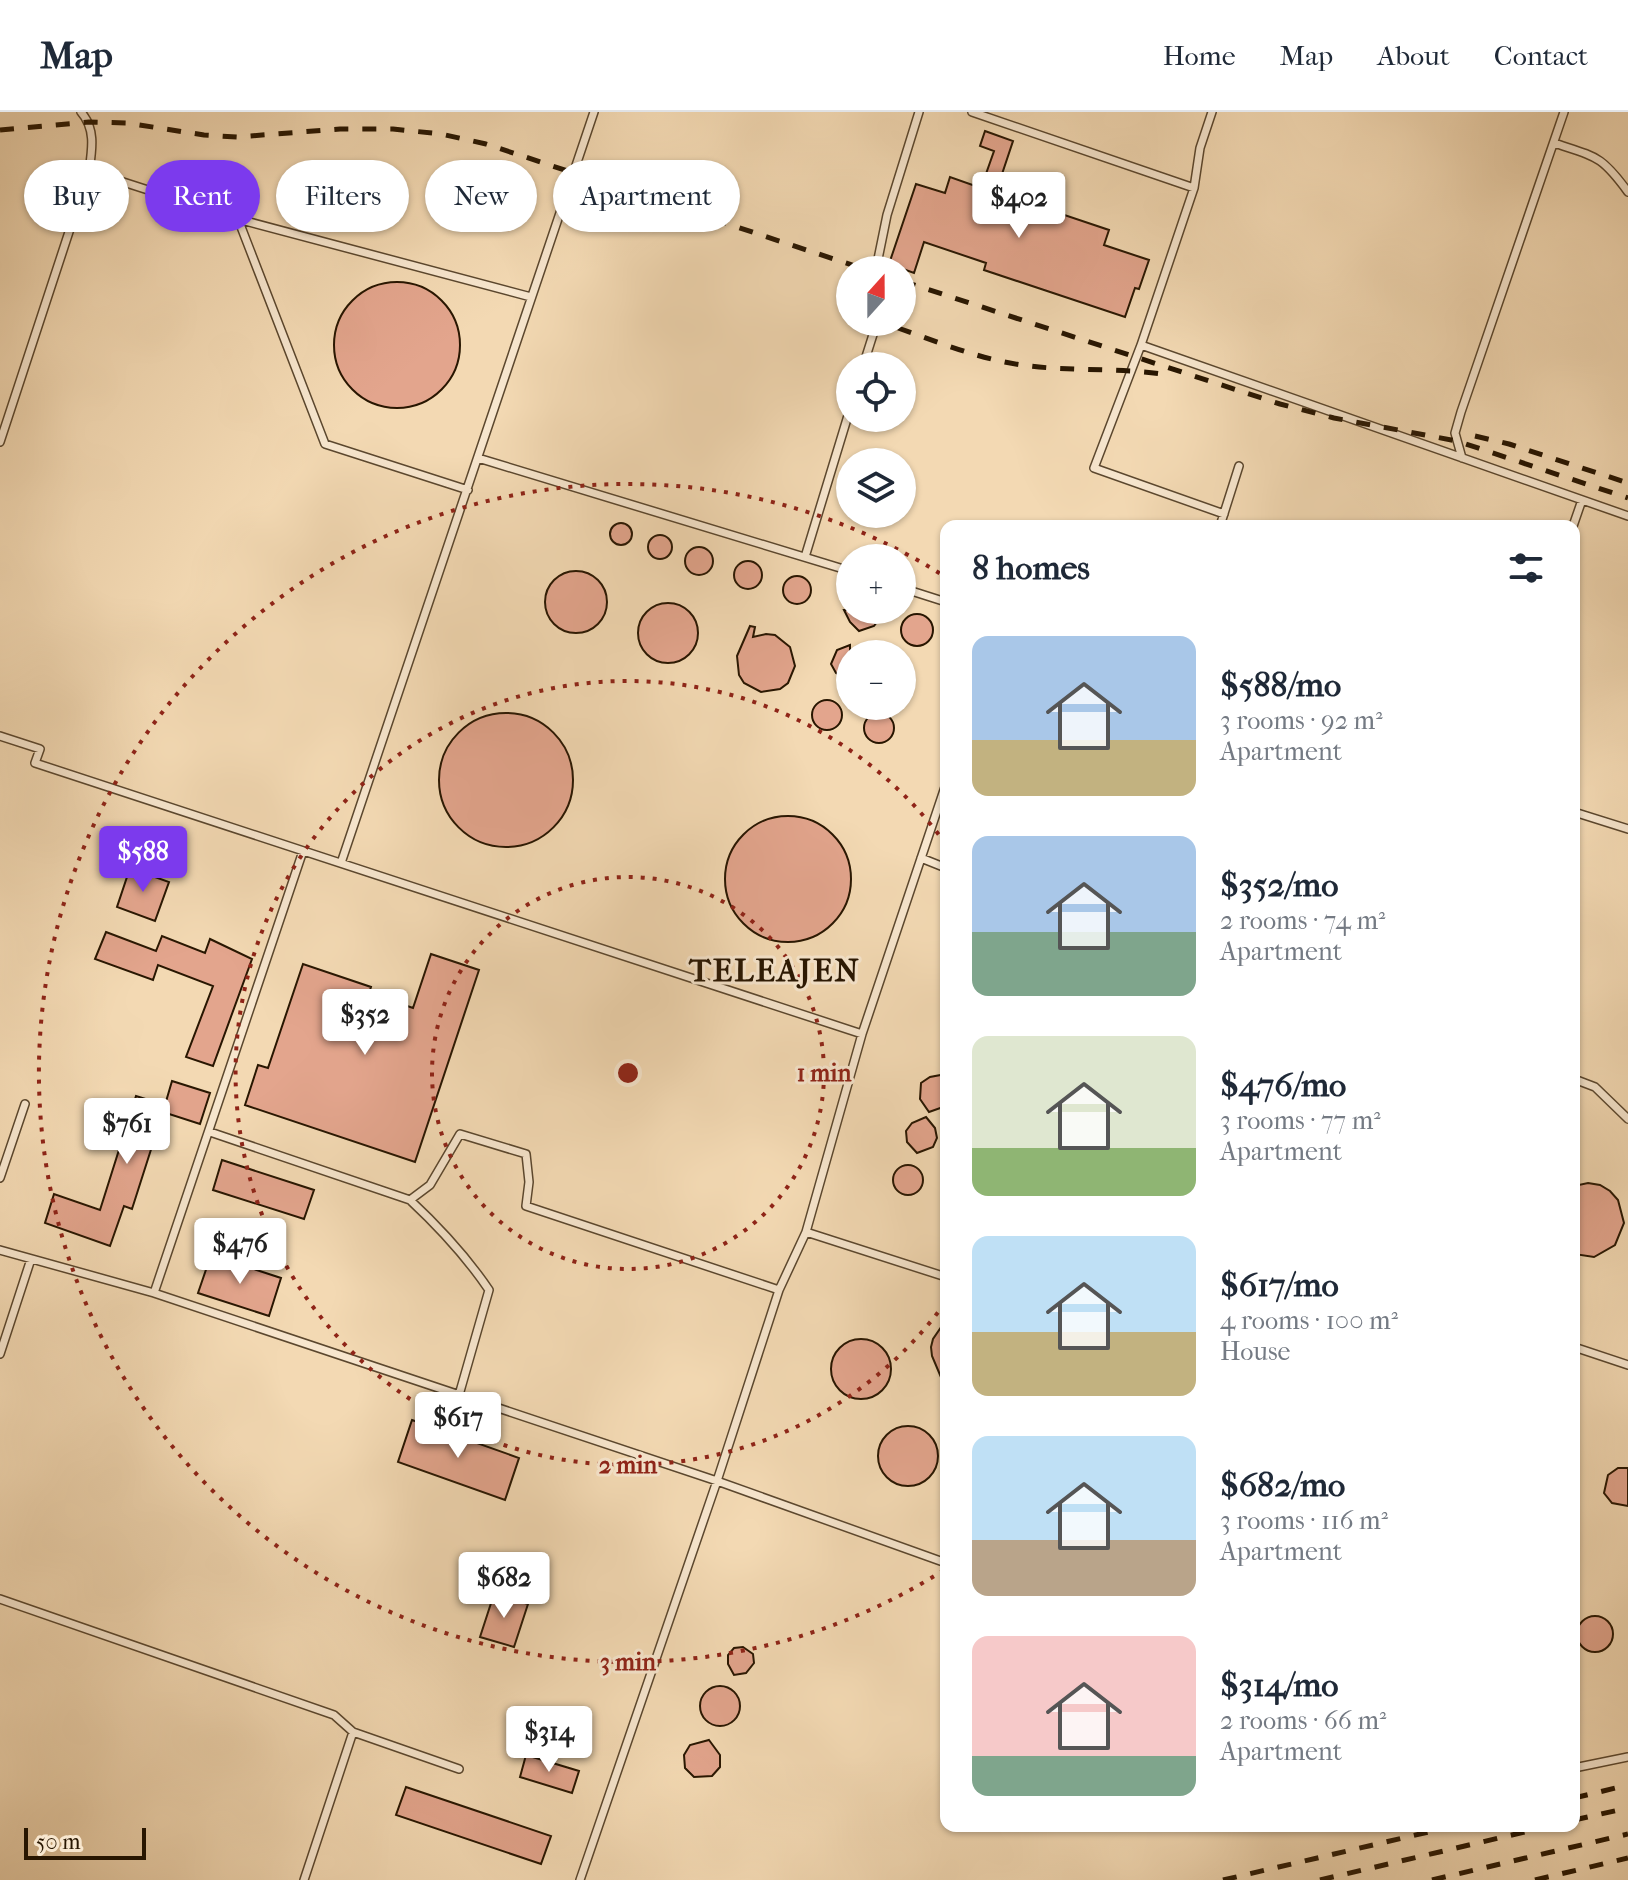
<!DOCTYPE html>
<html lang="en">
<head>
<meta charset="utf-8">
<style>
  :root { --surface:#fff; --page:#f2f2f3; --text:#1f2937; --muted:#747a83; --line:#e0e1e3; --accent:#7c3aed }
  body { margin:0; font-family:"IM FELL French Canon",serif; background:var(--page); color:var(--text); height:100vh; display:flex; flex-direction:column; font-size:30px; white-space:nowrap }
  * { box-sizing:border-box; margin:0 }
  p { font-size:26px; color:var(--muted) }
  .icon { flex:none; width:44px; height:44px; fill:none; stroke:currentColor; stroke-width:2; stroke-linecap:round; stroke-linejoin:round }
  .map { position:relative; flex:1; overflow:hidden }
  .drawer { position:absolute; left:940px; top:408px; width:640px; height:1312px; display:flex; flex-direction:column; background:var(--surface); border-radius:16px; box-shadow:0 2px 6px #0004 }
  .drawer>* { flex:none }
  .guide { position:absolute; left:24px; top:48px; width:760px; height:72px; display:flex; gap:16px }
  .needle { width:52px; rotate:21deg }
  .fabs { position:absolute; left:836px; top:144px; display:grid; gap:16px }
  .fabs a { display:grid; place-items:center; width:80px; height:80px; border-radius:50%; background:var(--surface); box-shadow:0 2px 6px #0004; font-size:40px }
  .scale { position:absolute; left:24px; bottom:20px; width:122px; box-sizing:border-box; padding-left:8px; border:4px solid #281601; border-top:0; font-size:22px; line-height:28px; white-space:nowrap; color:#281601; -webkit-text-stroke:6px #f7e6ce; paint-order:stroke }
  .price { position:absolute; translate:-50% -68px; padding:0 18px; border-radius:8px; background:#fff; color:#222; font-size:26px; line-height:52px; filter:drop-shadow(0 2px 4px #0008) }
  .price::after { content:''; position:absolute; left:50%; top:48px; width:24px; height:18px; margin-left:-12px; background:inherit; clip-path:polygon(0 0,100% 0,50% 100%) }
  .price.on { background:var(--accent); color:#fff }
  ul { padding:0; list-style:none }
  li { display:flex; align-items:center; gap:24px; height:200px; padding:0 32px }
  li span { display:grid; place-items:center; flex:none; width:224px; height:160px; border-radius:16px; color:#555 }
  li>.icon { margin-inline-start:auto }
  span .icon { width:96px; height:96px; fill:#fffc; stroke-width:1 }
  li b { font-size:34px }
  h2 { display:flex; justify-content:space-between; align-items:center; height:96px; padding:0 32px; font-size:34px }
  .pill { padding:0 28px; border-radius:36px; background:var(--surface); box-shadow:0 2px 6px #0004; font-size:28px; line-height:72px }
  .pill.on { background:var(--accent); color:#fff }
  header { display:flex; align-items:center; gap:48px; box-sizing:border-box; height:112px; padding:0 40px; background:var(--surface); border-bottom:2px solid var(--line) }
  header strong { font-size:38px }
  nav { display:flex; gap:44px; margin-inline-start:auto; font-size:28px }
  .map>svg:first-child { display:block }
</style>
</head>
<body>
<header>
<strong>Map</strong>
<nav><a>Home</a><a>Map</a><a>About</a><a>Contact</a></nav>
</header>
<div class="map">
<svg width="1628" height="1768" viewBox="0 0 1628 1768">
  <rect width="100%" height="100%" fill="#f3d9b3"/>
  <filter id="stains"><feTurbulence type="fractalNoise" baseFrequency=".0025" numOctaves="4"/><feColorMatrix values="0 0 0 0 .2 0 0 0 0 .09 0 0 0 0 .02 0 0 0 .5 -.17"/></filter>
  <radialGradient id="worn" r=".72"><stop offset=".6" stop-color="#630" stop-opacity="0"/><stop offset="1" stop-color="#630" stop-opacity=".3"/></radialGradient>
  <!-- building -->
  <path fill="#e3a58d" stroke="#281601" stroke-width="2" d="M985 19 1013 29 996 80 1109 118 1104 133 1149 148 1139 177 1135 176 1125 205 984 158 986 151 924 130 914 161 889 152 916 72 945 81 950 65 981 76 994 39 980 34Z
    M334 233a63 63 0 1 1 126 0a63 63 0 1 1-126 0Z
    M610 422a11 11 0 1 1 22 0a11 11 0 1 1-22 0Z
    M648 435a12 12 0 1 1 24 0a12 12 0 1 1-24 0Z
    M685 449a14 14 0 1 1 28 0a14 14 0 1 1-28 0Z
    M734 463a14 14 0 1 1 28 0a14 14 0 1 1-28 0Z
    M545 490a31 31 0 1 1 62 0a31 31 0 1 1-62 0Z
    M783 478a14 14 0 1 1 28 0a14 14 0 1 1-28 0Z
    M638 521a30 30 0 1 1 60 0a30 30 0 1 1-60 0Z
    M844 498H881L880 506 874 514 859 519 850 510Z
    M901 518a16 16 0 1 1 32 0a16 16 0 1 1-32 0Z
    M750 514 755 515 753 525 766 522 775 523 790 535 795 554 788 571 780 577 761 580 744 571 739 563 737 544Z
    M850 533V568L836 561 831 552 837 538Z
    M812 603a15 15 0 1 1 30 0a15 15 0 1 1-30 0Z
    M864 616a15 15 0 1 1 30 0a15 15 0 1 1-30 0Z
    M439 668a67 67 0 1 1 134 0a67 67 0 1 1-134 0Z
    M725 767a63 63 0 1 1 126 0a63 63 0 1 1-126 0Z
    M130 756 169 770 155 809 117 795Z
    M106 820 156 839 162 824 205 841 210 827 252 847 213 954 186 945 213 874 158 853 153 868 95 847Z
    M431 842 479 858 415 1050 245 993 258 953 268 956 303 852 371 875 369 881 413 896Z
    M946 962V994L929 1000 920 987 921 971 930 965Z
    M172 969 210 981 200 1012 163 1000 132 1097 124 1094 110 1134 45 1111 54 1082 100 1098 136 984 165 993Z
    M926 1005 935 1016 937 1026 933 1035 917 1041 907 1030 906 1019 912 1011Z
    M222 1048 314 1078 304 1107 213 1078Z
    M893 1068a15 15 0 1 1 30 0a15 15 0 1 1-30 0Z
    M1588 1071 1600 1073 1610 1079 1618 1088 1624 1111 1615 1133 1594 1145 1574 1142V1074Z
    M211 1143 281 1166 269 1204 198 1181Z
    M946 1208V1277L932 1244 931 1235 933 1227Z
    M831 1257a30 30 0 1 1 60 0a30 30 0 1 1-60 0Z
    M412 1308 519 1346 505 1388 398 1350Z
    M878 1344a30 30 0 1 1 60 0a30 30 0 1 1-60 0Z
    M1618 1356H1628V1394L1612 1391 1604 1381 1608 1363Z
    M494 1482 528 1492 514 1535 480 1525Z
    M1577 1522a18 18 0 1 1 36 0a18 18 0 1 1-36 0Z
    M743 1535 753 1542 754 1551 746 1561 734 1563 728 1552V1543L734 1536Z
    M700 1594a20 20 0 1 1 40 0a20 20 0 1 1-40 0Z
    M709 1628 720 1643V1655L712 1664 694 1665 685 1656 684 1643 690 1633Z
    M526 1643 579 1659 572 1681 520 1665Z
    M406 1675 551 1724 541 1752 396 1703Z"/>
  <g fill="none" stroke-linecap="round" stroke-linejoin="round">
    <!-- lane casing -->
    <g stroke="#5b472e" stroke-width="10">
      <path id="lane" d="M972 0 1194 76
        M1212 0 1200 36 1194 76 1141 233 1094 356 1224 402
        M1554 31C1596 45 1601 43 1628 80
        M89 59 238 107 325 332 468 378
        M238 107 531 185
        M879 158 877 152 887 103 919 0
        M1141 233 1628 404
        M863 254 877 210
        M0 330 89 59C92 38 96 17 81 0
        M478 346 850 459
        M1462 346 1455 321 1461 300 1564 0
        M1220 414 1239 354
        M1573 414 1582 388
        M805 445 850 297
        M902 476 946 490
        M0 624 40 637 35 651 862 922
        M1574 700 1628 717
        M921 746 946 756
        M341 751 594 0
        M1574 967 1595 975 1628 1007
        M210 1020 410 1088C440 1116 466 1144 489 1178L459 1283
        M0 1066 25 992
        M410 1088 430 1073 460 1022 526 1042 529 1070 526 1094 779 1178
        M806 1120 946 1165
        M0 1138 154 1181 717 1369 946 1451
        M154 1181 303 739
        M1574 1235 1628 1253
        M0 1242 31 1147
        M0 1487 334 1603 353 1620 459 1657
        M1574 1656 1628 1645
        M304 1768 353 1620
        M580 1768 717 1369 779 1178 806 1120 862 922 946 672"/>
    </g>
    <!-- lane -->
    <use href="#lane" stroke="#f7e6ce" stroke-width="7"/>
    <!-- rail -->
    <path stroke="#281601" stroke-width="5" stroke-dasharray="14 14" stroke-linecap="butt" d="M0 18 89 10 127 11 204 23 237 25 340 17H393L441 22 486 32 867 158
      M902 169 1280 292 1334 306 1457 329 1628 386
      M898 216C938 230 979 247 1022 253 1070 260 1120 255 1169 263
      M1475 324 1509 332 1628 371
      M1574 1686 1628 1673
      M1574 1708 1628 1696
      M1223 1768 1454 1714
      M1320 1768 1550 1714
      M1432 1768 1628 1722
      M1535 1768 1628 1746"/>
  </g>
  <!-- distance rings -->
  <g fill="none" stroke="#8f2418" stroke-width="4" stroke-dasharray="4 8">
    <circle cx="628" cy="961" r="196"/>
    <path d="M945 1191A392 392 0 1 1 945 731"/>
    <path d="M944 1458A589 589 0 1 1 944 464"/>
  </g>
  <g text-anchor="middle" stroke-width="6" stroke-linejoin="round" paint-order="stroke">
    <!-- district labels -->
    <g font-size="32" font-weight="bold" letter-spacing="2" fill="#281601" stroke="#f7e6ce">
      <text x="775" y="869">TELEAJEN</text>
    </g>
  </g>
  <circle cx="628" cy="961" r="12" fill="#8f2418" stroke="#f7e6ce" stroke-width="4"/>
  <g font-size="24" text-anchor="middle" font-weight="bold" fill="#8f2418" stroke="#f7e6ce" stroke-width="6" stroke-linejoin="round" paint-order="stroke">
    <text x="824" y="969">1 min</text>
    <text x="628" y="1361">2 min</text>
    <text x="628" y="1558">3 min</text>
  </g>
  <rect width="100%" height="100%" filter="url(#stains)"/>
  <rect width="100%" height="100%" fill="url(#worn)"/>
</svg>
<div class="fabs">
<a><svg class="needle" viewBox="-14 -14 28 28"><path d="M0-13l5 13h-10z" fill="#e53935"/><path d="M0 13l5-13h-10z" fill="#747a83"/></svg></a>
<a><svg class="icon" aria-label="locate" viewBox="0 0 24 24"><circle cx="12" cy="12" r="6"/><path d="M12 2v4M12 18v4M2 12h4M18 12h4"/></svg></a>
<a><svg class="icon" aria-label="layers" viewBox="0 0 24 24"><path d="M12 4l9 5-9 5-9-5zM3 14l9 5 9-5"/></svg></a>
<a>+</a>
<a>−</a>
</div>
<div class="scale">50 m</div>
<b class="price" style="left:1019px;top:128px">$402</b>
<b class="price on" style="left:143px;top:782px">$588</b>
<b class="price" style="left:365px;top:945px">$352</b>
<b class="price" style="left:127px;top:1054px">$761</b>
<b class="price" style="left:240px;top:1174px">$476</b>
<b class="price" style="left:458px;top:1348px">$617</b>
<b class="price" style="left:504px;top:1508px">$682</b>
<b class="price" style="left:549px;top:1662px">$314</b>
<div class="guide">
<a class="pill">Buy</a>
<a class="pill on">Rent</a>
<a class="pill">Filters</a>
<a class="pill">New</a>
<a class="pill">Apartment</a>
</div>
<section class="drawer">
<h2>8 homes<svg class="icon" aria-label="filters" viewBox="0 0 24 24"><path d="M4 7h16M4 17h16"/><circle cx="9" cy="7" r="2"/><circle cx="15" cy="17" r="2"/></svg></h2>
<ul>
<li><span style="background:linear-gradient(#a9c7e8 65%,#c2b280 0)"><svg class="icon" aria-label="home" viewBox="0 0 24 24"><path d="M3 11l9-7 9 7M6 9v11h12V9"/></svg></span><div><b>$588/mo</b><p>3 rooms · 92 m²</p><p>Apartment</p></div></li>
<li><span style="background:linear-gradient(#a9c7e8 60%,#7fa58c 0)"><svg class="icon" aria-label="home" viewBox="0 0 24 24"><path d="M3 11l9-7 9 7M6 9v11h12V9"/></svg></span><div><b>$352/mo</b><p>2 rooms · 74 m²</p><p>Apartment</p></div></li>
<li><span style="background:linear-gradient(#dfe7d0 70%,#8fb573 0)"><svg class="icon" aria-label="home" viewBox="0 0 24 24"><path d="M3 11l9-7 9 7M6 9v11h12V9"/></svg></span><div><b>$476/mo</b><p>3 rooms · 77 m²</p><p>Apartment</p></div></li>
<li><span style="background:linear-gradient(#bfe0f5 60%,#c2b280 0)"><svg class="icon" aria-label="home" viewBox="0 0 24 24"><path d="M3 11l9-7 9 7M6 9v11h12V9"/></svg></span><div><b>$617/mo</b><p>4 rooms · 100 m²</p><p>House</p></div></li>
<li><span style="background:linear-gradient(#bfe0f5 65%,#b9a48a 0)"><svg class="icon" aria-label="home" viewBox="0 0 24 24"><path d="M3 11l9-7 9 7M6 9v11h12V9"/></svg></span><div><b>$682/mo</b><p>3 rooms · 116 m²</p><p>Apartment</p></div></li>
<li><span style="background:linear-gradient(#f6c9c9 75%,#7fa58c 0)"><svg class="icon" aria-label="home" viewBox="0 0 24 24"><path d="M3 11l9-7 9 7M6 9v11h12V9"/></svg></span><div><b>$314/mo</b><p>2 rooms · 66 m²</p><p>Apartment</p></div></li>
</ul>
</section>
</div>
</body>
</html>
